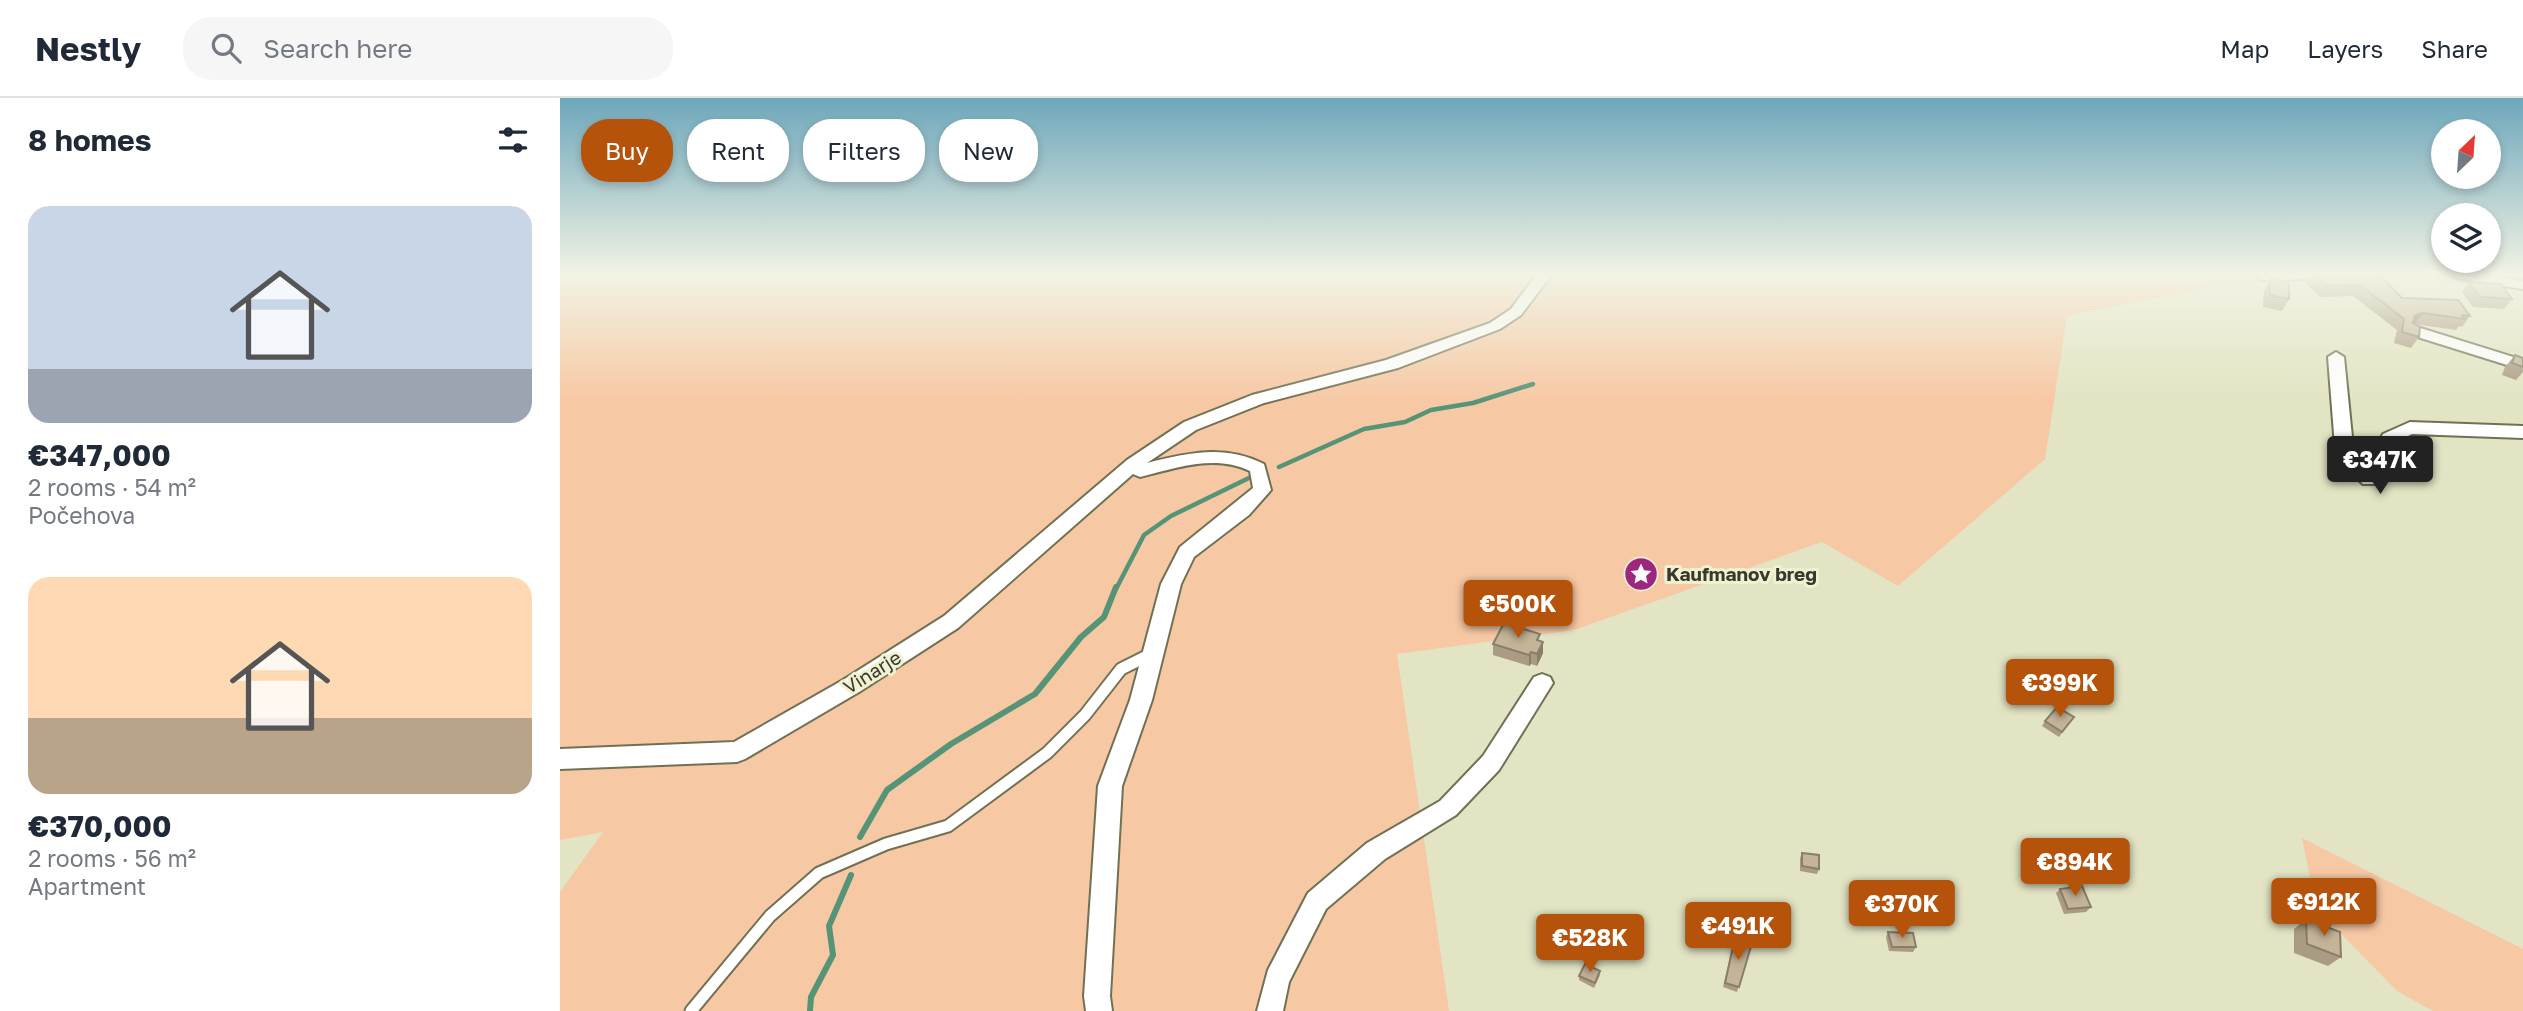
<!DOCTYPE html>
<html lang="en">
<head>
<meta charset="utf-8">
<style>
  :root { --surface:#fff; --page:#f6f6f7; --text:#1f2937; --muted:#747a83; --line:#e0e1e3; --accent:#b45309 }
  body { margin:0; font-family:"Golos Text",sans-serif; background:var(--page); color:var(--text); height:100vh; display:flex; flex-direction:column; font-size:26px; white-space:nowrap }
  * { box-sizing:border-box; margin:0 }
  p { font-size:23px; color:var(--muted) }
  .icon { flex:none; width:38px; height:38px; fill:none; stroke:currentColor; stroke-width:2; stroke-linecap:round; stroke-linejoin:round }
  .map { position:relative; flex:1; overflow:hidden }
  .sheet { display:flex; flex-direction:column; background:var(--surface); width:560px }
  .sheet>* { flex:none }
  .guide { position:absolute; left:21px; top:21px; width:665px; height:63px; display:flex; gap:14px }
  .needle { width:46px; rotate:25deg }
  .buttons { position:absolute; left:1871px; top:21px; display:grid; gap:14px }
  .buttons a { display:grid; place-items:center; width:70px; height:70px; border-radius:50%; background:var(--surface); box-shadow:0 4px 10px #0003; font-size:35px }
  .price { position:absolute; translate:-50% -60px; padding:0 16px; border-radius:7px; background:var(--accent); color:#fff; font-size:23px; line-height:46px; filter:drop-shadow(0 2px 4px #0008) }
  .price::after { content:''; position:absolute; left:50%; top:42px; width:21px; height:16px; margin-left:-10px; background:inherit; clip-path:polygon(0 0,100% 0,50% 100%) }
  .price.active { background:#222; color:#fff }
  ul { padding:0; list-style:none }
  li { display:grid; align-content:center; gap:14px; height:371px; padding:0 28px }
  li span { display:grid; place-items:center; height:217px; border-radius:21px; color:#555 }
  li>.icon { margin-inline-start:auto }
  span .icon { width:126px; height:126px; fill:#fffc; stroke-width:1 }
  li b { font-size:30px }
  h2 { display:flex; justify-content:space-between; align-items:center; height:84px; padding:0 28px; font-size:30px }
  .pill { padding:0 24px; border-radius:28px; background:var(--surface); box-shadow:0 4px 10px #0003; font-size:24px; line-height:63px }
  .pill.active { background:var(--accent); color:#fff }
  header { display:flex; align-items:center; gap:42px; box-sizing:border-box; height:98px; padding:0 35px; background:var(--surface); border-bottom:2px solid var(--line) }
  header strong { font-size:33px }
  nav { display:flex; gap:38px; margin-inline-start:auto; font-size:24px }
  .search { width:490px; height:63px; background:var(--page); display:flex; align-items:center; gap:18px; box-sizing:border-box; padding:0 24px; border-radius:28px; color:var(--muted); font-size:26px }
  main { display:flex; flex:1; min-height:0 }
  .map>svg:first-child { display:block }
</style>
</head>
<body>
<header>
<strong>Nestly</strong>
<div class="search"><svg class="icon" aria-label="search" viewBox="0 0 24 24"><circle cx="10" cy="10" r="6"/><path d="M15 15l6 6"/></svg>Search here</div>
<nav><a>Map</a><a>Layers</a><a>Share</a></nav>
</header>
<main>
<section class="sheet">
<h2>8 homes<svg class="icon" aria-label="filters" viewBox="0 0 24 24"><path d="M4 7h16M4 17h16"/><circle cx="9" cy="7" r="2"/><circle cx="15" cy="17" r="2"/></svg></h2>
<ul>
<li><span style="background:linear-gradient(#c9d6e8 75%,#9aa5b1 0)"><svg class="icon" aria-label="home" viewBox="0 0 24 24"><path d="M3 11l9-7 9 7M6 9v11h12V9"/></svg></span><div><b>€347,000</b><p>2 rooms · 54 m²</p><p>Počehova</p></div></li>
<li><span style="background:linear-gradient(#ffd9b3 65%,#b9a48a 0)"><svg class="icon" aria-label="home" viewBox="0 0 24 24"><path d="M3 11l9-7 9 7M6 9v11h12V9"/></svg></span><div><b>€370,000</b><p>2 rooms · 56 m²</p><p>Apartment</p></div></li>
</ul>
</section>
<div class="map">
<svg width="1963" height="913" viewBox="0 0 1963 913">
  <rect width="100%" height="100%" fill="#e2e4c3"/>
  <!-- green -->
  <path fill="#f7c8a4" d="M0 176H1829L1675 184 1507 218 1485 361 1338 488 1262 444 1014 532 837 556 889 913H0V794L43 734 0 742Z
    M1742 740 1963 851V913H1873L1837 893 1756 810Z"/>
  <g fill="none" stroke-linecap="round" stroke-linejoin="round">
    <!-- stream-far1 -->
    <path stroke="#559477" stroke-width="4.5" d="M719 369 804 331 845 324 871 312 913 305 973 286
      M556 491 584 437 611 418 693 378"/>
    <!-- stream -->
    <path stroke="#559477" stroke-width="6" d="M300 739 327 692 391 646 475 596 521 539 544 519 556 489
      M250 913 251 899 273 857 269 828 291 777"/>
    <!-- lane casing -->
    <g stroke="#707154" stroke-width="15">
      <path id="lane" d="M131 913 210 818 259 775 326 746 388 728 487 655 525 617 561 571 591 556"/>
    </g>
    <!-- street casing -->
    <g stroke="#707154" stroke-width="4">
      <path id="street" d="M977 176H992L961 217 940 231 838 270 704 305 636 332 587 365C628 355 664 346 704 366L711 392 689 417 634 459 621 486 592 602 562 688 550 898 552 913H526L524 898 538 688 570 602 601 486 620 449 693 390 690 373C655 356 616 370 580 379L573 376 398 530 299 594 185 661 177 664 0 671V651L174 644 283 582 384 518 567 362 624 324 692 297 826 262 930 225 951 211Z
        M1699 176H1796L1789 180 1705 182 1700 181Z
        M1889 176H1924L1963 183V191L1896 180Z
        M1854 228 1963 262V272L1848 236V230Z
        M1776 254 1784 259 1793 349 1797 360 1806 369 1823 336 1850 324 1963 328V340L1852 336 1836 344 1815 386H1803L1783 367 1775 349 1768 259Z
        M982 576 990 579 993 585 939 672 896 717 825 761 766 811 729 884 723 913H697L708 872 748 795 807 745 880 703 923 658 974 579Z"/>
    </g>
    <!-- lane -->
    <use href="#lane" stroke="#fff" stroke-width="11"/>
    <!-- street -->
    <use href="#street" fill="#fff" fill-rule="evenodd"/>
  </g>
  <!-- wall -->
  <path fill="#a99c83" d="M1750 176H1819L1842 200 1910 218 1902 229 1899 228 1896 232 1854 226 1859 239 1851 250 1834 245 1837 232 1793 198 1760 199 1745 184Z
    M1710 181 1729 201 1722 213 1703 209 1704 193Z
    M1909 184 1952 201 1944 211 1913 209 1902 194Z
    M1955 257 1963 260V274L1956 282 1942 277 1945 269Z
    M980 543 983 544V555L977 568 971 566 969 568 933 557V546Z
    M1514 619 1499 639 1482 628 1485 623Z
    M1242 755 1259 771 1257 776 1240 773V760Z
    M1500 791 1531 809 1526 814 1504 816 1496 795Z
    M1746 821 1781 859 1768 868 1734 855V831Z
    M1328 834 1356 849 1353 854 1329 853 1326 839Z
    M1173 845H1192L1177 894 1163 889Z
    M1040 877 1034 890 1019 882V878Z"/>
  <!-- shaded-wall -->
  <path fill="#897f6a" d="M1863 215 1855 225 1847 228 1855 217Z
    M983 544V555L977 568V556Z
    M971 554V566L969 568V557Z"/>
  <!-- building -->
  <path fill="#c4b598" stroke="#897f6a" stroke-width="2" d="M1755 176H1819L1842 200 1898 202 1910 218 1902 217 1905 221 1863 215 1855 217 1853 225 1860 229 1859 239 1842 234 1844 221 1800 187 1767 188Z
    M1710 181 1729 185V201L1710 197Z
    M1909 184 1941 186 1952 201 1920 199Z
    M1955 257 1963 260V269L1952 265Z
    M944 525 980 536 977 542 983 544 977 556 971 554 969 557 933 546Z
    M1497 609 1514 619 1502 634 1485 623Z
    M1242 755 1259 757V771L1242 768Z
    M1522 788 1531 809 1508 811 1500 791Z
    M1746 821 1780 834 1781 859 1747 846Z
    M1328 834 1353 835 1356 849H1332Z
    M1175 840 1192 845 1179 889 1165 885Z
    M1025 866 1040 873 1035 885 1019 878Z"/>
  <!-- sky -->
  <linearGradient id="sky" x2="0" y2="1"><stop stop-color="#6da7bb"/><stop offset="0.58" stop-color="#f2f3e4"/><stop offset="1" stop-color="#f2f3e4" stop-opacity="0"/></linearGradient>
  <rect width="1963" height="304" fill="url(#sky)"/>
  <!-- icons -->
  <defs>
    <g id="sight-disc" transform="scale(1.75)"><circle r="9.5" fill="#9d267f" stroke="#eff1d0"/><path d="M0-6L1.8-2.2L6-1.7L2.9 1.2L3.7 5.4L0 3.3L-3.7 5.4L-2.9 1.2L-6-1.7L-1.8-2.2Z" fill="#fff"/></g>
  </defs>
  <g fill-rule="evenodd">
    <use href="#sight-disc" x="1081" y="476"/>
  </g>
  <g text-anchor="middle" stroke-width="6" stroke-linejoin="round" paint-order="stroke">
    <!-- poi labels -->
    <g font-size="19" font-weight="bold" fill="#38392c" stroke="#eff1d0" text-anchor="start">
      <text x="1106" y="483">Kaufmanov breg</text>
    </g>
    <!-- street labels -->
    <g font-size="19" fill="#38392c" stroke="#eff1d0">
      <text transform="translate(312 574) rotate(-32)" y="7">Vinarje</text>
    </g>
  </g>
</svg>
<div class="buttons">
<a><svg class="needle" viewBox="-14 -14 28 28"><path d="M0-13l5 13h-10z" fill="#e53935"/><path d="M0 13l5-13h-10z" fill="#747a83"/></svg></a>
<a><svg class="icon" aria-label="layers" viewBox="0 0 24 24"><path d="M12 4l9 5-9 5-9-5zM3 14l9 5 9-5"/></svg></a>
</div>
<b class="price active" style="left:1820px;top:398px">€347K</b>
<b class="price" style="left:958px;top:542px">€500K</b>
<b class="price" style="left:1500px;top:621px">€399K</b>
<b class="price" style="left:1515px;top:800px">€894K</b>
<b class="price" style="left:1764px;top:840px">€912K</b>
<b class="price" style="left:1342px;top:842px">€370K</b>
<b class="price" style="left:1178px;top:864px">€491K</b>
<b class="price" style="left:1030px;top:876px">€528K</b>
<div class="guide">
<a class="pill active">Buy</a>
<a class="pill">Rent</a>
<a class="pill">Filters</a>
<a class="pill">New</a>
</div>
</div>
</main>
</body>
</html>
